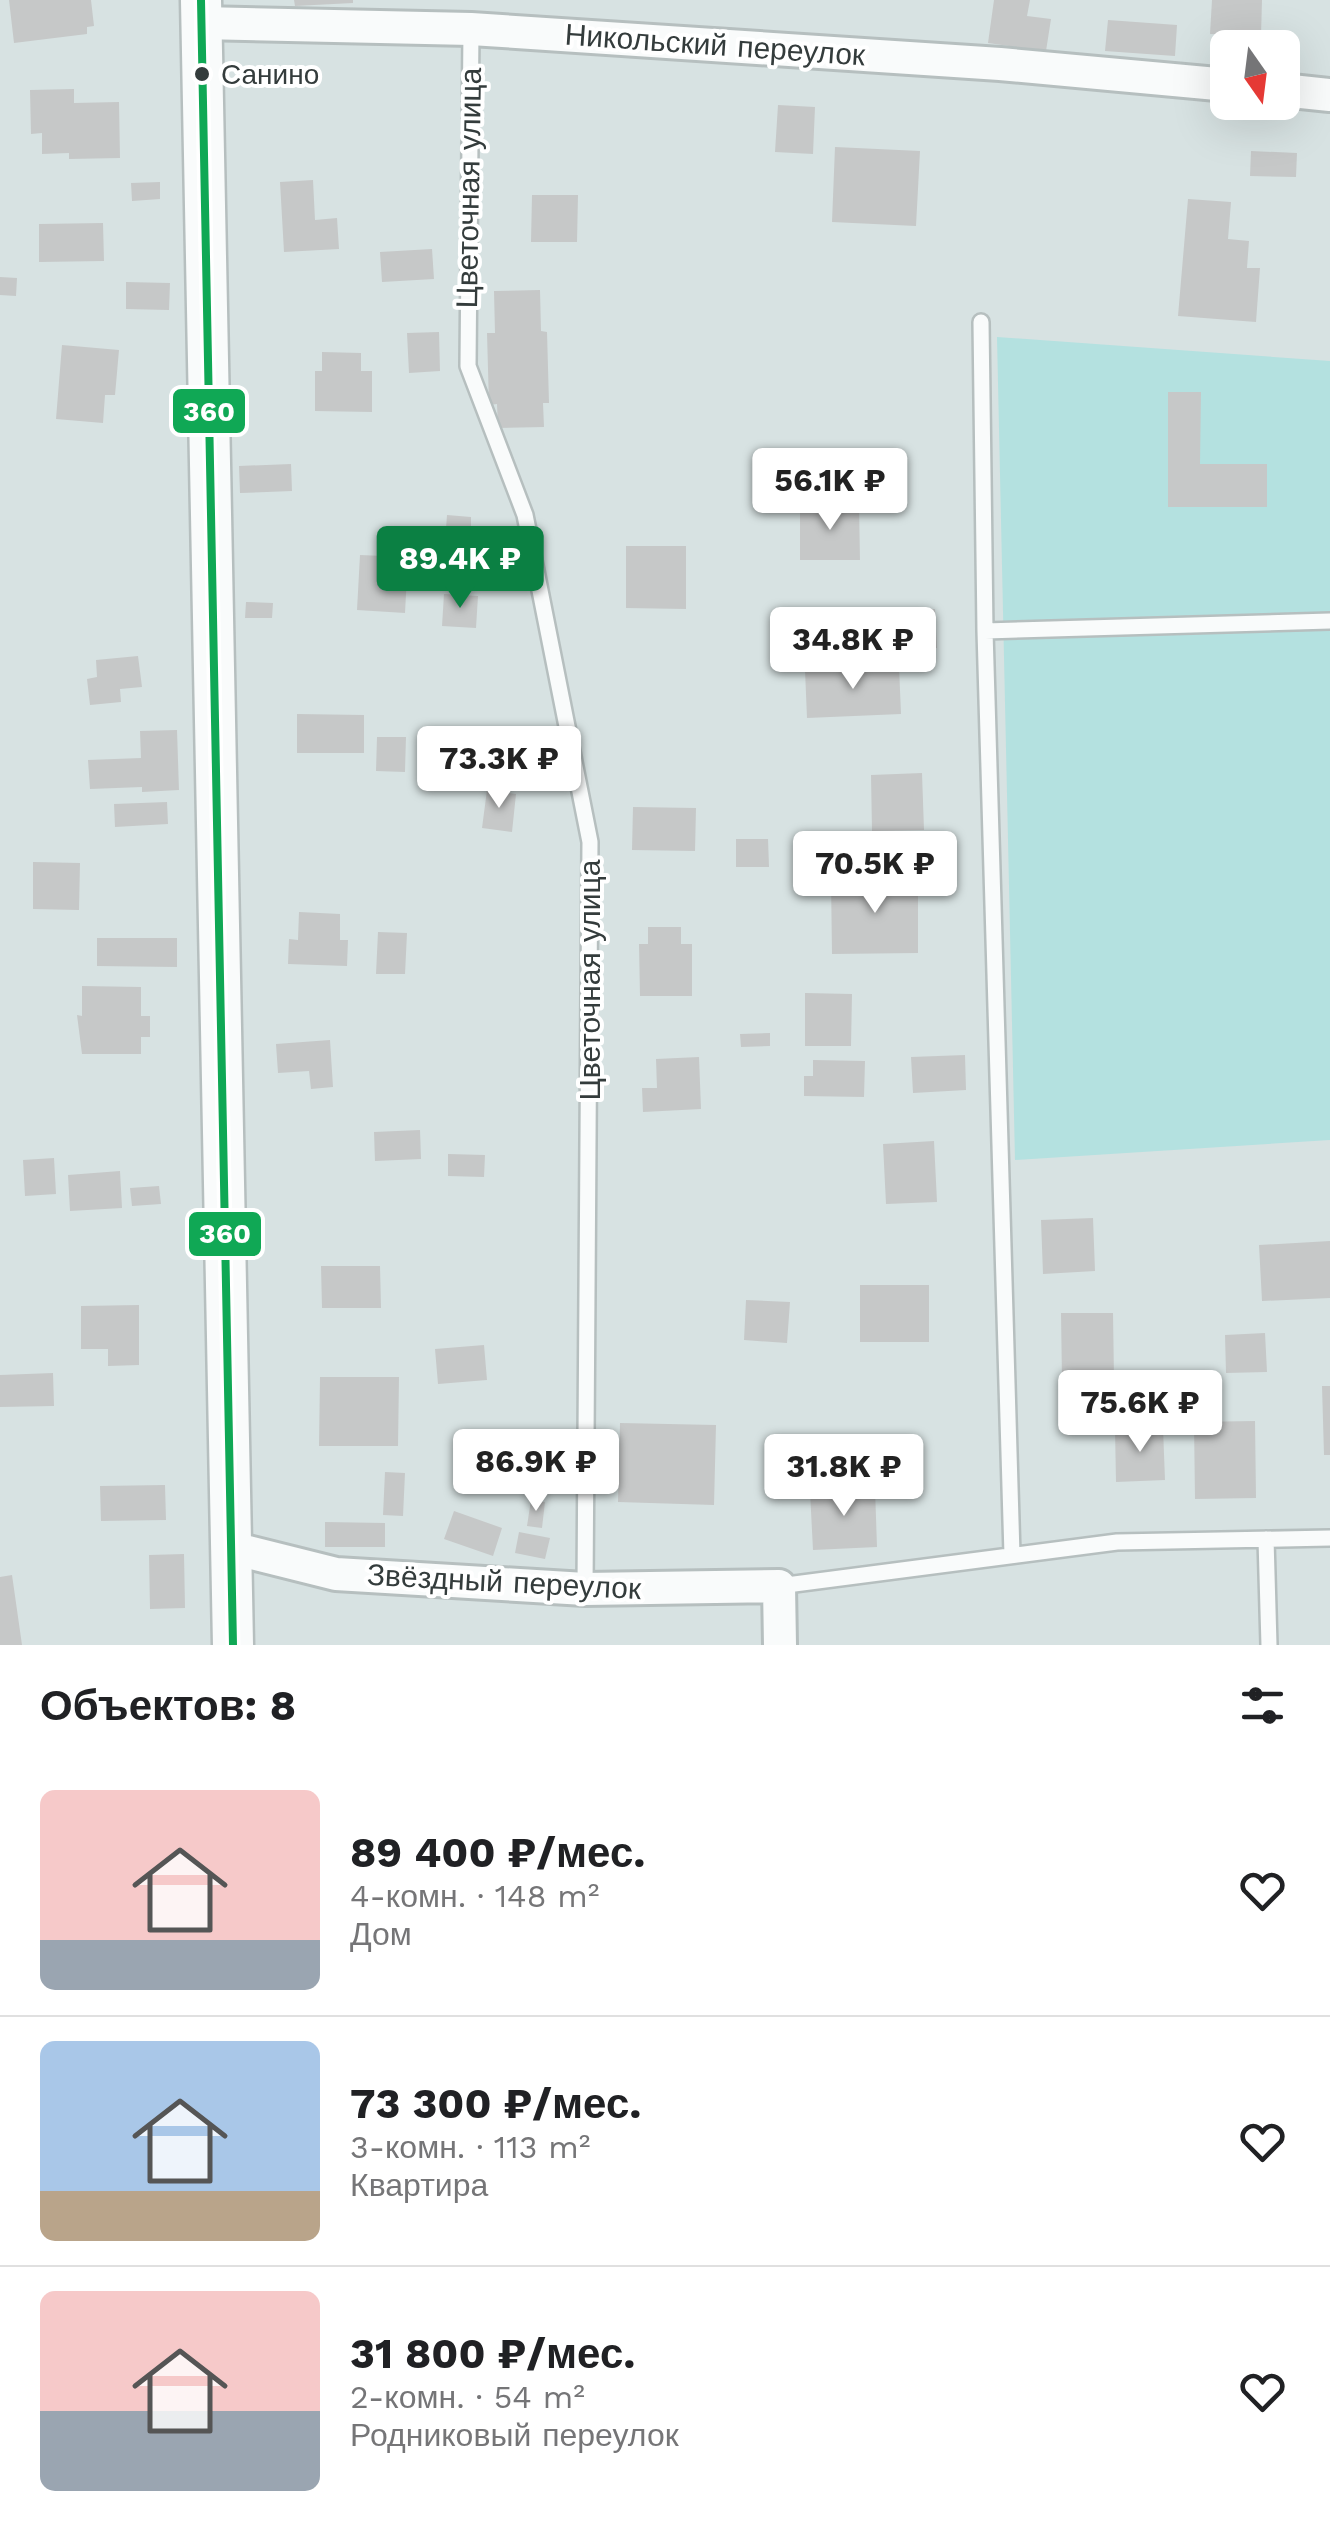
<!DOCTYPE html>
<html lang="ru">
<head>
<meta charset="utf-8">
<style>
  :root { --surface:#fff; --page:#f6f6f6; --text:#202124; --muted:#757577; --line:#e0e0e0; --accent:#0b8043 }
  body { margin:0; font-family:"Work Sans",sans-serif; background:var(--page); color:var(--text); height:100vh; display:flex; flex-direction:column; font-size:38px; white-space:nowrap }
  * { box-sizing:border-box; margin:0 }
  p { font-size:32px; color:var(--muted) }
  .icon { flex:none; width:55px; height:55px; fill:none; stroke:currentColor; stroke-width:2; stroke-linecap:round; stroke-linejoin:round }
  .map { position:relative; height:1645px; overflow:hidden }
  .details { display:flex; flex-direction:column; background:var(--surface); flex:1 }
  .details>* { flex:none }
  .needle { width:65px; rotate:166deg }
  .buttons { position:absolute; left:1210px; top:30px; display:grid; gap:20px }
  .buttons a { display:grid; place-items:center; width:90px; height:90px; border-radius:15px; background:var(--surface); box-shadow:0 10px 40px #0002; font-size:50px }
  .price { position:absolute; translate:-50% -85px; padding:0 22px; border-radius:10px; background:#fff; color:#222; font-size:32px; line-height:65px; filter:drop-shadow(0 2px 5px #0008) }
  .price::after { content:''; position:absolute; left:50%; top:60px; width:30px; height:22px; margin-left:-15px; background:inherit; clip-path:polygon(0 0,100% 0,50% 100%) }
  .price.on { background:var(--accent); color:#fff }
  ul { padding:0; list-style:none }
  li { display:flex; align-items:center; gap:30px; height:250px; padding:0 40px }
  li+li { border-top:2px solid var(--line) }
  li span { display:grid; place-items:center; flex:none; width:280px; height:200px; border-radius:15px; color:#555 }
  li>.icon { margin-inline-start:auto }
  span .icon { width:120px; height:120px; fill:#fffc; stroke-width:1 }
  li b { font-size:42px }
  h2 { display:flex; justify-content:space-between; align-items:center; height:120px; padding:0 40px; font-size:42px }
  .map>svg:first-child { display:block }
</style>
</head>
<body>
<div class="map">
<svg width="1330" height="1645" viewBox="0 0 1330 1645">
  <rect width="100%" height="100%" fill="#d7e2e2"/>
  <!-- green -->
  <path fill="#b4e1e0" d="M997 337 1330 361V1140L1015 1160Z"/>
  <!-- building -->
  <path fill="#c6c8c8" d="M9 0H91L94 26 87 27V34L14 43Z
    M294 0H353V3L295 6Z
    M994 0H1030L1027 16 1051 19 1046 51 988 43Z
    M1212 0H1262L1261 36 1210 34Z
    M1108 20 1177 25 1175 56 1105 51Z
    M74 89V103L119 102 120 158 69 159V153L42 154V133L31 134 30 90Z
    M778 105 815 107 813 154 775 152Z
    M835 147 920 151 916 226 832 222Z
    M1251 151 1297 153 1296 177 1250 176Z
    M313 180 315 220 337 218 339 249 284 252 280 182Z
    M160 182V199L132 201 131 183Z
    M532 195H578L577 242H531Z
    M1188 199 1231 202 1228 239 1249 241 1247 268H1260L1256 322 1178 316Z
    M103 223 104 261 39 262V224Z
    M432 249 434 279 382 282 380 252Z
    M0 277 17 278 16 296 0 295Z
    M126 282 170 283 169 310 126 309Z
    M540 290 541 331 547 332 549 403H543L544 427 498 428 497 404 489 405 487 333H495L494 291Z
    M439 332 440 371 409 373 407 333Z
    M62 345 119 350 115 395H105L103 423 56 419Z
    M322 352 361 353V371H372V412L315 411V371H322Z
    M1168 392H1201L1200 464H1267V507H1168Z
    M291 464 292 491 240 493 239 466Z
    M859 505 860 560H800V506Z
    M447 515 471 517V530H476L474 558 444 556Z
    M626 546H686V609L626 608Z
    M360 555 408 557 405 613 357 610Z
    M444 594 478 596 476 628 442 626Z
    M246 602 273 603 272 618H245Z
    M935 609 937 648 888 651 886 612Z
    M138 656 142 687 120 689 121 702 90 705 87 679 97 677 96 660Z
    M899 666 901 714 807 718 805 670Z
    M297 714 364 715V753H297Z
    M177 730 179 790 142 792V787L90 789 88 760 141 758 140 731Z
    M377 737H406L405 772 376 771Z
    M922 773 924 830 872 831 871 775Z
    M487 790 516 794 512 832 482 828Z
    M167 802 168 824 115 827 114 804Z
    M633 807 696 808 695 851 632 850Z
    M736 839H768L769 867H736Z
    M33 862 80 863 79 910 33 909Z
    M918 879V953L832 954 831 880Z
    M299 912 340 914V940H348L347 966 288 964 289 939 298 940Z
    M648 927H681V944H692V996H640L639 944H648Z
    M378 932 407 933 405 974H376Z
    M97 938H177V967L97 966Z
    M82 986 141 987V1016H150V1037H141V1054H82L77 1015 82 1016Z
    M805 993 852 994 851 1046H805Z
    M770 1033V1046L741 1047 740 1034Z
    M330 1040 333 1087 311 1089 309 1071 278 1073 276 1044Z
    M965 1055 966 1090 913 1093 911 1057Z
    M699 1057 701 1109 643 1112 642 1088H657L656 1059Z
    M813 1060 865 1061 864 1097 804 1096V1076H813Z
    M420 1130 421 1159 375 1161 374 1132Z
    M934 1141 937 1202 886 1204 883 1144Z
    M448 1154 485 1155 484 1177 448 1176Z
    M54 1158 56 1194 25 1196 23 1160Z
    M120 1171 122 1208 70 1211 68 1175Z
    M159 1186 161 1204 132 1206 130 1188Z
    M1093 1218 1095 1271 1043 1274 1041 1220Z
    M1330 1241V1298L1262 1301 1259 1245Z
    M321 1266H380L381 1308H322Z
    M860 1285H929V1342H860Z
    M746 1300 790 1302 787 1343 744 1340Z
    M139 1305V1365L108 1366V1349H81V1306Z
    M1061 1313H1113L1114 1379 1062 1380Z
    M1265 1333 1267 1372 1226 1373 1225 1335Z
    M484 1345 487 1380 438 1384 435 1349Z
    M53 1373 54 1406 0 1407V1375Z
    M320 1377H399L398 1446H319Z
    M1322 1386H1330V1455H1324Z
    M1255 1421 1256 1498 1195 1499 1194 1422Z
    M620 1423 716 1425 714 1505 618 1502Z
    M1163 1428 1165 1480 1116 1482 1115 1429Z
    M385 1472 405 1473 403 1516 383 1515Z
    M165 1485 166 1520 101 1521 100 1486Z
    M875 1488 877 1547 813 1550 810 1491Z
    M531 1500 545 1502 542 1528 527 1526Z
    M454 1511 502 1528 493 1556 444 1539Z
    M325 1522 385 1523V1547H325Z
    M519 1532 550 1538 545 1559 515 1553Z
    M184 1554 185 1608 150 1609 149 1555Z
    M12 1575 22 1645H0V1577Z"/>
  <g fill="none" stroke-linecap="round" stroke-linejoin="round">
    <!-- service casing -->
    <g stroke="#b6bfbf" stroke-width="20">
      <path id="service" d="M471 29 468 366 525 515 590 842 585 1589
        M981 322 985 631 1012 1555
        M985 631 1330 621
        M1266 1539 1269 1645
        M779 1586 1117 1542 1330 1538"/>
    </g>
    <!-- minor casing -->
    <g stroke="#b6bfbf" stroke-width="38">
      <path id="minor" d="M201 23 471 29 1000 64 1228 85
        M1282 90 1330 95
        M232 1548 336 1574 585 1589 779 1586 780 1645"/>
    </g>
    <!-- tertiary casing -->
    <g stroke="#b6bfbf" stroke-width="45">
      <path id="tertiary" d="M201 0 233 1645"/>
    </g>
    <!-- service -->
    <use href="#service" stroke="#f9fbfb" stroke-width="15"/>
    <!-- minor -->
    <use href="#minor" stroke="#f9fbfb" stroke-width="32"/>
    <!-- tertiary -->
    <use href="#tertiary" stroke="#f9fbfb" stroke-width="40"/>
    <!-- bus-1 casing -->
    <g stroke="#fff" stroke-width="15">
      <path id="bus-1" d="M201 0 233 1645"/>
    </g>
    <!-- bus-1 -->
    <use href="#bus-1" stroke="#10a855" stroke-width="8"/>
  </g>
  <!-- markers -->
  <circle fill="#343c3c" stroke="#fff" stroke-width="4" cx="202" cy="74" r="9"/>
  <g text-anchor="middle" stroke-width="8" stroke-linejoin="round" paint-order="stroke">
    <!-- bus labels -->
    <g font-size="28" fill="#343c3c" stroke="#fff" text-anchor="start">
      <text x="221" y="84">Санино</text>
    </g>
    <!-- street labels -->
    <g font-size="30" fill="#343c3c" stroke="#fff">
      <text transform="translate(715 45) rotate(4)" y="10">Никольский переулок</text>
      <text transform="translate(469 188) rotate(-89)" y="10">Цветочная улица</text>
      <text transform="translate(590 980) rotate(-90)" y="10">Цветочная улица</text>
      <text transform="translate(504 1582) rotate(3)" y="10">Звёздный переулок</text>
    </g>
  </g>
  <g stroke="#fff" stroke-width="4">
    <rect x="171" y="387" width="76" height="48" rx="10" fill="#10a855"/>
    <rect x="187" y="1210" width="76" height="48" rx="10" fill="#10a855"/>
  </g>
  <g font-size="28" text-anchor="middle" font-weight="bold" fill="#fff">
    <text x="209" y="421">360</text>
    <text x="225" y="1243">360</text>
  </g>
</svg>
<div class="buttons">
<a><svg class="needle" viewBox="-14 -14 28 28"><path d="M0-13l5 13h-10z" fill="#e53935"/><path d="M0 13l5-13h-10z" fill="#757577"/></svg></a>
</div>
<b class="price" style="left:830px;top:533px">56.1K ₽</b>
<b class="price on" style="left:460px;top:611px">89.4K ₽</b>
<b class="price" style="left:853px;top:692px">34.8K ₽</b>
<b class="price" style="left:499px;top:811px">73.3K ₽</b>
<b class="price" style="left:875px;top:916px">70.5K ₽</b>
<b class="price" style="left:1140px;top:1455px">75.6K ₽</b>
<b class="price" style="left:536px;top:1514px">86.9K ₽</b>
<b class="price" style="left:844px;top:1519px">31.8K ₽</b>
</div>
<section class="details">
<h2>Объектов: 8<svg class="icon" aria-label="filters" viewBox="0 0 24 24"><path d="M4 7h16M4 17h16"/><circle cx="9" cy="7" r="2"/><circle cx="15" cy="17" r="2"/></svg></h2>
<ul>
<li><span style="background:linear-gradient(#f6c9c9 75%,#9aa5b1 0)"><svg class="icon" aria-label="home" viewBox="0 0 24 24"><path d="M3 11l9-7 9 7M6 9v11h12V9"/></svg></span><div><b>89 400 ₽/мес.</b><p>4-комн. · 148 m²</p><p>Дом</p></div><svg class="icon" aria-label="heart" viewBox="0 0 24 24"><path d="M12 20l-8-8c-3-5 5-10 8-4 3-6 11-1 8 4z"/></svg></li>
<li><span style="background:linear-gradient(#a9c7e8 75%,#b9a48a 0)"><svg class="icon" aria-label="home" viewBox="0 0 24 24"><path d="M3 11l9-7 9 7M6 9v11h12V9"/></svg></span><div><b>73 300 ₽/мес.</b><p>3-комн. · 113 m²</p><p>Квартира</p></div><svg class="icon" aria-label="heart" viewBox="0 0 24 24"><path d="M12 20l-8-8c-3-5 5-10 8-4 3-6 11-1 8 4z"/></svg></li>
<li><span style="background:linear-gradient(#f6c9c9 60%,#9aa5b1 0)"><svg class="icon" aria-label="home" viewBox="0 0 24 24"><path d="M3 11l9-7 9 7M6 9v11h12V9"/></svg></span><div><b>31 800 ₽/мес.</b><p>2-комн. · 54 m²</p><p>Родниковый переулок</p></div><svg class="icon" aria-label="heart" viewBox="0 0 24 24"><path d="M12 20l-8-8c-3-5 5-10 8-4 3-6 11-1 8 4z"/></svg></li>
</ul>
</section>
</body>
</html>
